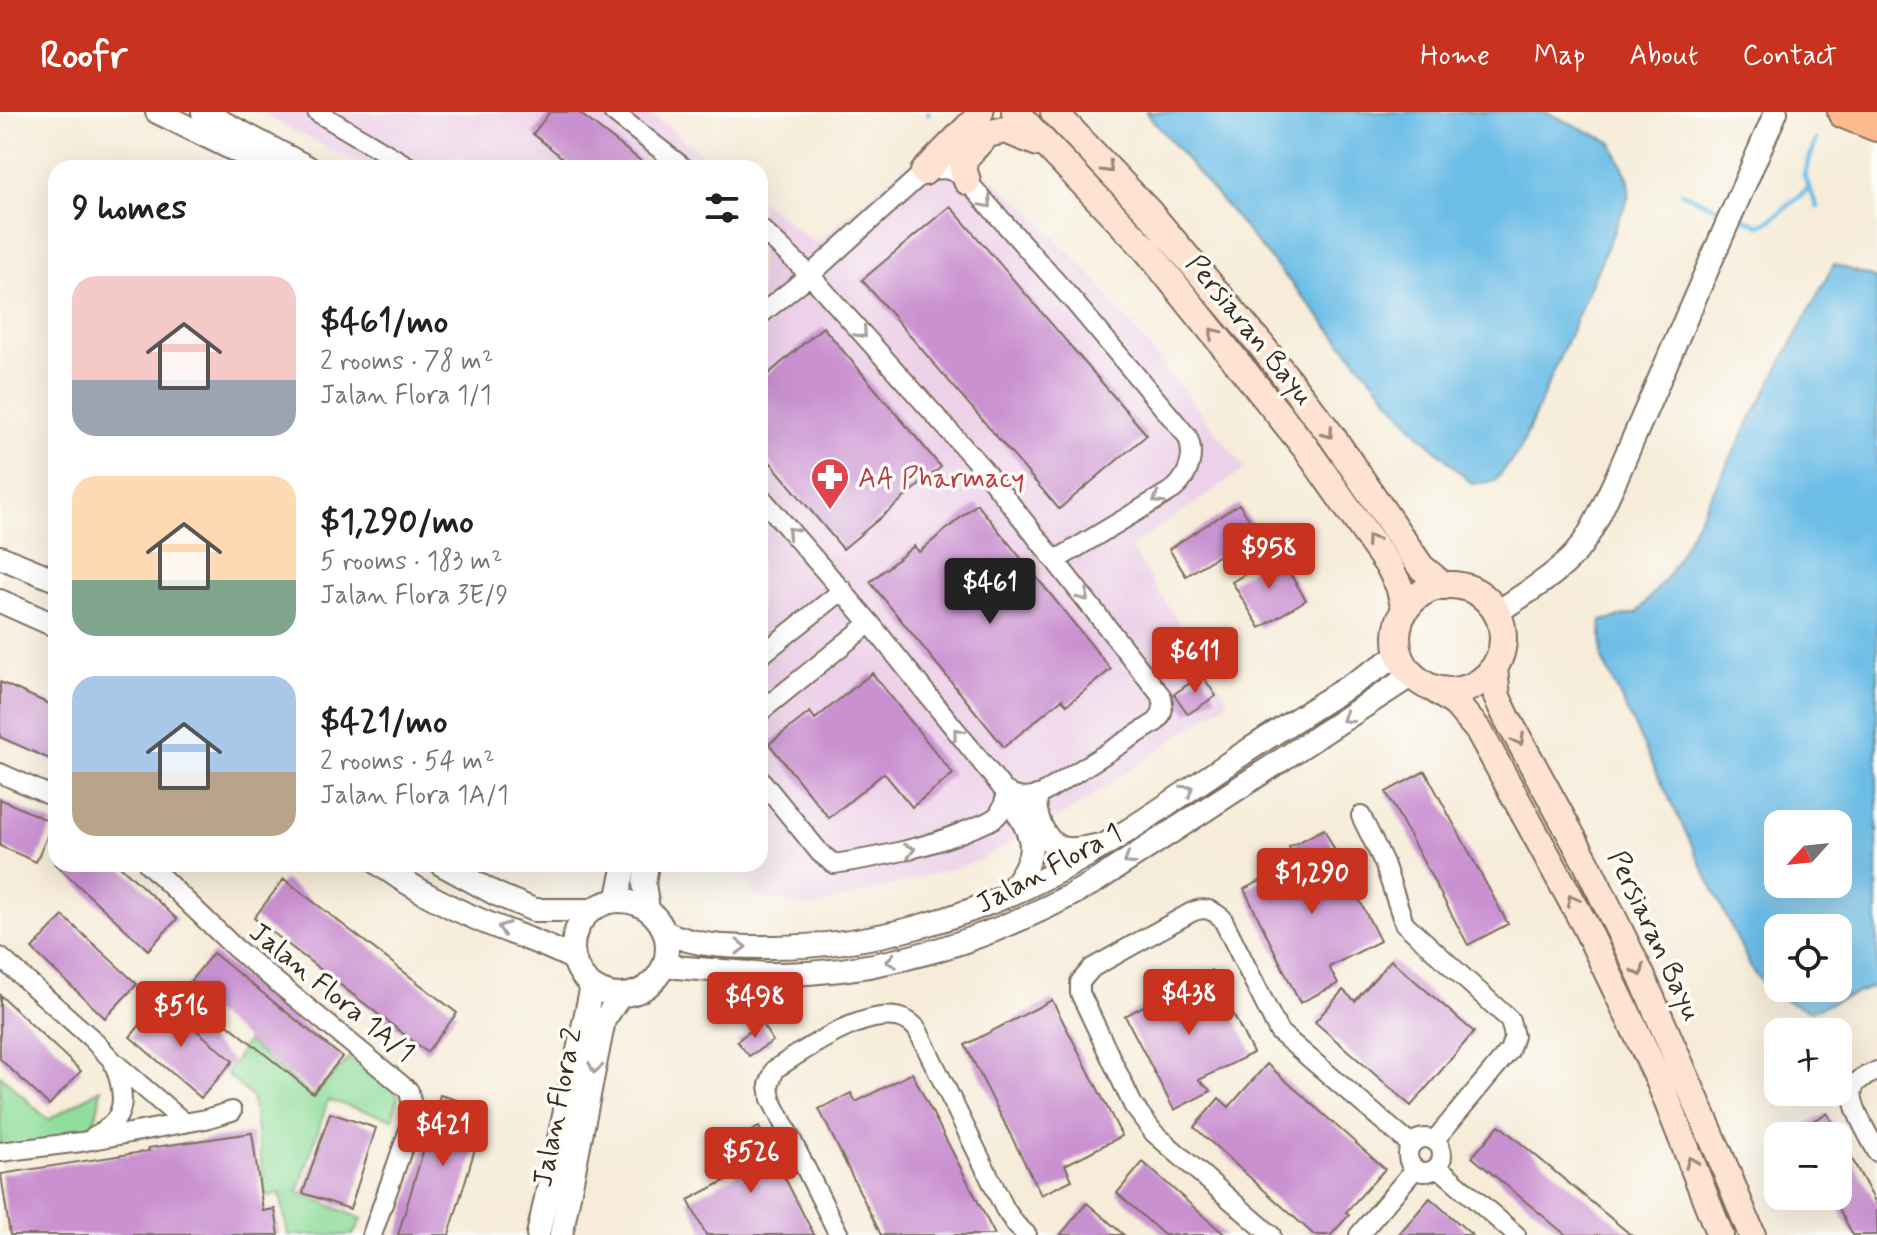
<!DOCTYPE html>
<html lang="en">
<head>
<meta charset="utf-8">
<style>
  :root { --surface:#fff; --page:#f6f6f6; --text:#202124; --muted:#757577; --accent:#c8321e }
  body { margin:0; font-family:Mynerve,sans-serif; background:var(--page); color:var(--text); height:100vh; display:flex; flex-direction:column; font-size:30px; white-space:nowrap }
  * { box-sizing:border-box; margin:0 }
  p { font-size:26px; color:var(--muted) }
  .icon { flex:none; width:44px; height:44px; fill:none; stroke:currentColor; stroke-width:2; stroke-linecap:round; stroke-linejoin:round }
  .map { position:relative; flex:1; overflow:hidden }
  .panel { position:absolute; left:48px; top:48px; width:720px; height:712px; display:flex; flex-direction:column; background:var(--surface); border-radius:24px; box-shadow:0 8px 32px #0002 }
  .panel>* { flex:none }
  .needle { width:52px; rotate:243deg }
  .tools { position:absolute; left:1764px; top:698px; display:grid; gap:16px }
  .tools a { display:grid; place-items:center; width:88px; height:88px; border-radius:16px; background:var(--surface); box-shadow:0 8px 32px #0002; font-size:40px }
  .price { position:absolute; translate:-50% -68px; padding:0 18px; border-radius:8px; background:var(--accent); color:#fff; font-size:26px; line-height:52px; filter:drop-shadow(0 2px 4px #0008) }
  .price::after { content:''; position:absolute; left:50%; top:48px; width:24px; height:18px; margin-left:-12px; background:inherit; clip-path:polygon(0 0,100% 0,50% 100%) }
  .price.on { background:#222; color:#fff }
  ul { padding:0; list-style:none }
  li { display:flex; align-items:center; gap:24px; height:200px; padding:0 24px }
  li span { display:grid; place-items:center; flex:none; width:224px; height:160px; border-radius:24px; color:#555 }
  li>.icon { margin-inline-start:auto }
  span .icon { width:96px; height:96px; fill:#fffc; stroke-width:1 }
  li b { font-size:34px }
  h2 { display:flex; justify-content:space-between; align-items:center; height:96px; padding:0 24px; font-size:34px }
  header { display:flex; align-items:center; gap:48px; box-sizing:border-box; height:112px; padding:0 40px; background:var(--accent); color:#fff }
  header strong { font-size:38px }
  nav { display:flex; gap:44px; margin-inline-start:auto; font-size:28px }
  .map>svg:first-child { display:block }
</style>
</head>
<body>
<header>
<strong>Roofr</strong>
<nav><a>Home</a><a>Map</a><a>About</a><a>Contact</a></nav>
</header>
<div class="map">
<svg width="1877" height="1123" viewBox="0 0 1877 1123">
  <rect width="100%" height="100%" fill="#fdfcf7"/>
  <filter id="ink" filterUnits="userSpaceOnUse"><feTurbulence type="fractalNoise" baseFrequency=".0125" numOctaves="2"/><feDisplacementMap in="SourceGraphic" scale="16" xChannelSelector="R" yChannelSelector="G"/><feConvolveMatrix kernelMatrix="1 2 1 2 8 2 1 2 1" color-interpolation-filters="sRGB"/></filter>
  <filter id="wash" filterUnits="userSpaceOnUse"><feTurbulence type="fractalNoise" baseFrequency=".006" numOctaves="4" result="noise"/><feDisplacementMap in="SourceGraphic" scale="32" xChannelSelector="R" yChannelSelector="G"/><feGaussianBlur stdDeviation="1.8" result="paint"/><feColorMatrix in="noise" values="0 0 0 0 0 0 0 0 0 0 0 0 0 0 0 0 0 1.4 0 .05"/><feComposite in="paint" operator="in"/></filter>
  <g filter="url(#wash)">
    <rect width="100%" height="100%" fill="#f6ecd9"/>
    <!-- built -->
    <path fill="#edd1e9" d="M258 0H648L719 56H368Z
      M949 28 1028 97 1097 169 1245 357 1130 435 1229 589 1077 695 976 750 813 795 755 785 739 752H760V88L816 132 900 58Z"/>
    <!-- green -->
    <path fill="#8fdd9b" stroke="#65845c" stroke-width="2" d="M247 929 312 985 356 939 384 961 398 984 393 1007 328 988 298 1080 362 1107 353 1123H288L280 1081 266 1085 252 985 227 962Z
      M0 963 48 1008 101 977C99 987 99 999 94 1008 81 1034 26 1034 0 1038Z"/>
    <!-- water -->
    <path fill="#6cbde7" stroke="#547482" stroke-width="2" fill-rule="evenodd" d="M1146 0H1546L1611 30 1629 68V84L1520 338 1495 369 1472 372 1418 321Z
      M1834 152 1877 167V873L1811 899 1774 884 1753 860 1602 547 1601 509 1637 501 1668 464ZM1778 712H1838V772H1778ZM1778 816H1838V876H1778Z"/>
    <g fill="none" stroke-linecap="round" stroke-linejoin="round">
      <!-- stream -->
      <path stroke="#6cbde7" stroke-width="5" d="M928 0V1
        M1816 28 1804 63 1817 95
        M1682 81 1725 99
        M1738 104 1759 113 1771 108 1809 76"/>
    </g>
    <g id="blocks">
      <!-- building -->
      <path fill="#ca91d1" d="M550 0H578L650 56H575L533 22Z
        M950 94 1147 323 1059 397 862 168Z
        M823 215 941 355 843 437 760 338V255L767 263Z
        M977 392 1111 557 1067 593 1062 587 1004 635 870 470 914 434 919 440Z
        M1239 392 1257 419 1186 464 1169 437Z
        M1278 442 1306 488 1260 516 1232 470Z
        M872 561 953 662 912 695 884 661 829 706 769 632 810 600 815 607Z
        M1202 563 1216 584 1188 602 1174 582Z
        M0 570 56 595V650L0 625Z
        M1425 659 1508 812 1468 833 1386 680Z
        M0 687 53 711 36 750 0 734Z
        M1324 717 1380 829 1329 855 1338 872 1300 891 1244 777 1296 751 1289 735Z
        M55 752H118L177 807 148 838Z
        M284 767 457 901 427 940 254 806Z
        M63 804 137 872 105 906 32 837Z
        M213 841 342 945 313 981 184 877Z
        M1391 848 1474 920 1411 994 1315 910 1343 878 1355 889Z
        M1211 858 1253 941 1199 968 1211 979 1174 998 1125 904Z
        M0 883 81 959 49 993 0 947Z
        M161 888 233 949 201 986 130 925Z
        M1052 888 1122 1024 1065 1053 1072 1068 1041 1083 965 933Z
        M761 911 773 929 749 944 737 929Z
        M1267 952 1385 1057 1346 1100 1349 1103 1331 1123H1314L1194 1015 1219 986 1229 995Z
        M912 961 995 1123H881L819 997 851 981 856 990Z
        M440 983 487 997 449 1123H398Z
        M330 1001 376 1016 350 1097 303 1081Z
        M1827 1001 1877 1093V1123H1853L1832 1084H1838V1024H1785Z
        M1499 1013 1631 1123H1566L1472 1045Z
        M759 1015 814 1123H706L688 1088 736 1063 721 1034Z
        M252 1021 263 1099 275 1097 279 1123H10L1 1062 149 1039 148 1036Z
        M1143 1050 1225 1123H1164L1117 1081Z
        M1430 1086 1472 1123H1398Z
        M1087 1091 1124 1123H1060Z"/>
    </g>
  </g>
  <g filter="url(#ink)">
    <use href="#blocks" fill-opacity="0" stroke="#7c6e5f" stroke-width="2"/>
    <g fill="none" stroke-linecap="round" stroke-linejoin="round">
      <!-- minor casing -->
      <g stroke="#7c6e5f" stroke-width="22">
        <path id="minor" d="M317 0 411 56
          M613 0 684 56
          M760 116 810 163 983 357 1162 585C1164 594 1163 603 1156 610L1037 685 1022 686 1007 682
          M760 203 810 163 924 60C943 55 952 56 967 69L1075 191 1187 324C1196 342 1189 364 1174 377L1056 448
          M760 384 870 511 1007 682
          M760 544 843 478
          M760 600 870 511
          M0 661 56 686
          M760 667 820 741 834 752C880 745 925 736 968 718 977 714 989 711 997 704 1003 698 1004 690 1007 682
          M1361 704 1384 751 1404 811 1510 908 1514 924 1509 939 1434 1029
          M148 752 235 836 409 979 412 994 411 1012 372 1123
          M0 845 91 926 114 950 185 1011
          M1877 959C1869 963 1860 965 1855 973 1845 987 1870 1025 1877 1040
          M94 1024C128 1009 126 983 114 952
          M1408 1043a17 17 0 1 1 34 0a17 17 0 1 1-34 0Z
          M0 1040 81 1030 206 1007 232 999
          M1438 1055 1516 1123
          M839 1123 771 987 769 973 775 957C805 938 886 879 917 917L1005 1097 1016 1113 1027 1123
          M1271 1123 1154 1021 1133 993 1080 881V870L1092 856 1190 801C1203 794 1211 797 1222 806L1279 920 1411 1033
          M1359 1123 1415 1057"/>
      </g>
      <!-- tertiary casing -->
      <g stroke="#7c6e5f" stroke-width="26">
        <path id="tertiary" d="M157 0 271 56
          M203 0 309 56
          M0 445 56 468
          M0 489 56 514
          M1496 501C1521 484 1549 468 1571 446 1591 425 1602 396 1614 371L1776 0
          M1007 682C1034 727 1043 736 1008 781
          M1037 685C1031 700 1045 731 1061 736 1071 739 1085 736 1095 734
          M379 752C411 775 446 794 482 809 513 822 544 831 574 847
          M441 752 496 782 534 798H591
          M647 752 644 772 648 797
          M573 836a47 47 0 1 1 94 0a47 47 0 1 1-94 0Z
          M617 789 625 752
          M665 820C700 836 734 835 772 835 867 835 967 807 1051 763 1116 730 1175 687 1235 647 1289 611 1344 577 1399 543
          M664 854C702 857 742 862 780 862 891 861 997 825 1093 771L1412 563
          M538 1123 592 874
          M561 1123 604 908 620 884"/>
      </g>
      <!-- secondary casing -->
      <g stroke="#7c6e5f" stroke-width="30">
        <path id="secondary" d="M1015 0 1146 137 1305 335 1390 456 1399 474 1405 497
          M1054 0 1148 99 1261 233 1331 323 1421 455 1444 474
          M924 60 976 7 980 0
          M967 69 963 56 964 47 987 22 1005 18 1038 31
          M1397 526a53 53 0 1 1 106 0a53 53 0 1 1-106 0Z
          M1494 556 1497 585 1507 606 1586 750 1641 863 1721 1046 1752 1123
          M1434 577 1456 592 1479 619 1586 815 1659 968 1720 1123"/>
      </g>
      <!-- motorway casing -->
      <g stroke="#7c6e5f" stroke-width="36">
        <path id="motorway" d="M1844 0 1877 13"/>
      </g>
      <!-- minor -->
      <use href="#minor" stroke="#fff" stroke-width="18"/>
      <!-- tertiary -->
      <use href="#tertiary" stroke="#fff" stroke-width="22"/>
      <!-- secondary -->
      <use href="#secondary" stroke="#fee3d2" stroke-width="26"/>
      <!-- motorway -->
      <use href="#motorway" stroke="#fcba8e" stroke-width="32"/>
    </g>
    <!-- one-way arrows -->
    <defs><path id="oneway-chevron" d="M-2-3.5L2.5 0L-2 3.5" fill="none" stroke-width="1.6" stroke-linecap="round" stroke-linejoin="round" transform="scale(2)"/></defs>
    <g stroke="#9c8678">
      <use href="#oneway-chevron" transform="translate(1108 56) rotate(46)"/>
      <use href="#oneway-chevron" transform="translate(1214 221) rotate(-129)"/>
      <use href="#oneway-chevron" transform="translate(1328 321) rotate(54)"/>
      <use href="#oneway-chevron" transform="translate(1371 428) rotate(-125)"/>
      <use href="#oneway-chevron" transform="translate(1519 628) rotate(61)"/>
      <use href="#oneway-chevron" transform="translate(1572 788) rotate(-118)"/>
      <use href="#oneway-chevron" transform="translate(1639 859) rotate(65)"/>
      <use href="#oneway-chevron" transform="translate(1691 1050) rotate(-112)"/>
    </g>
    <g stroke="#a79f9a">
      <use href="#oneway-chevron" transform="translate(987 91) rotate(48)"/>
      <use href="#oneway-chevron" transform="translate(862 221) rotate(48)"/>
      <use href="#oneway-chevron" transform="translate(1158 387) rotate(148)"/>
      <use href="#oneway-chevron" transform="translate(792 420) rotate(-132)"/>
      <use href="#oneway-chevron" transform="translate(1084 484) rotate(51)"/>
      <use href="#oneway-chevron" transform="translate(1347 606) rotate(147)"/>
      <use href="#oneway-chevron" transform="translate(958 621) rotate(-129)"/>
      <use href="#oneway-chevron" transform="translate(1188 678) rotate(-34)"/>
      <use href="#oneway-chevron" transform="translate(910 738) rotate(-15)"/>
      <use href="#oneway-chevron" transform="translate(1129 748) rotate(147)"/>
      <use href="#oneway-chevron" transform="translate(503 816) rotate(-160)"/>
      <use href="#oneway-chevron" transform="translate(741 835) rotate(1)"/>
      <use href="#oneway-chevron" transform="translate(891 849) rotate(170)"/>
      <use href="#oneway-chevron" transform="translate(595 956) rotate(101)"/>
    </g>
  </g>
  <!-- icons -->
  <defs>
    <g id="pharmacy-pin" transform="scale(2)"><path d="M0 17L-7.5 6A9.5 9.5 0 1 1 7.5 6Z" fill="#e0444e" stroke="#fdfcf7"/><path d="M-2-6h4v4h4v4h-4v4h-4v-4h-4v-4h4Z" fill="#fff"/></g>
  </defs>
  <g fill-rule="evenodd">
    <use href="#pharmacy-pin" x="830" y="365"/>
  </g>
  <g text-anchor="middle" stroke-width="7" stroke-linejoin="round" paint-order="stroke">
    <!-- street labels -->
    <g font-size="28" fill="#3b2a1e" stroke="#fdfcf7">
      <text transform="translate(1251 217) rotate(51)" y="10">Persiaran Bayu</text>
      <text transform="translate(1048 755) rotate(-28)" y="10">Jalan Flora 1</text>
      <text transform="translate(1656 823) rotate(65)" y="10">Persiaran Bayu</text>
      <text transform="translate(333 879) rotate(39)" y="10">Jalan Flora 1A/1</text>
      <text transform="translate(556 995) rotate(-79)" y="10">Jalan Flora 2</text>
    </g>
    <!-- health labels -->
    <g font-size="28" fill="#be3a42" stroke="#fdfcf7" text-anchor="start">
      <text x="858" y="375">AA Pharmacy</text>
    </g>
  </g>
</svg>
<div class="tools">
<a><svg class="needle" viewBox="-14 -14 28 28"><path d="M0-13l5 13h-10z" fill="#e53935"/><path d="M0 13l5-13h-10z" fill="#757577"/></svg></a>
<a><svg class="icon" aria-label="locate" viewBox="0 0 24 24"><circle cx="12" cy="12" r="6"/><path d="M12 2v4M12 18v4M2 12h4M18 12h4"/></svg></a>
<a>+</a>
<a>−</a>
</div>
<b class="price" style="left:1269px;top:479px">$958</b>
<b class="price on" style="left:990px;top:514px">$461</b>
<b class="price" style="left:1195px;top:583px">$611</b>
<b class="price" style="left:1312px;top:804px">$1,290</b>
<b class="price" style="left:1189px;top:925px">$438</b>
<b class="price" style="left:755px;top:928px">$498</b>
<b class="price" style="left:181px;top:937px">$516</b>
<b class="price" style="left:443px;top:1056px">$421</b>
<b class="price" style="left:751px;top:1083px">$526</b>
<section class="panel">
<h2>9 homes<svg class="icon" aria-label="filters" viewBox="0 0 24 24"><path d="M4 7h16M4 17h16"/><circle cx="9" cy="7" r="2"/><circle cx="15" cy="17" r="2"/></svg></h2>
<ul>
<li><span style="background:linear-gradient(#f6c9c9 65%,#9aa5b1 0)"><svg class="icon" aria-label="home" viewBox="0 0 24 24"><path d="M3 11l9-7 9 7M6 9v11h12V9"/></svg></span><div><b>$461/mo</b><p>2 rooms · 78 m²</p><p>Jalan Flora 1/1</p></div></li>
<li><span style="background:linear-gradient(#ffd9b3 65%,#7fa58c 0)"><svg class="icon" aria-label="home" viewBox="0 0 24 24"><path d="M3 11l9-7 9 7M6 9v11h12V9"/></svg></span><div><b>$1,290/mo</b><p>5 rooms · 183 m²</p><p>Jalan Flora 3E/9</p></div></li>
<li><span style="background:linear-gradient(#a9c7e8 60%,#b9a48a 0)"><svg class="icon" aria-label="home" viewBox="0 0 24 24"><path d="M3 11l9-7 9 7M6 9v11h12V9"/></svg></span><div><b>$421/mo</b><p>2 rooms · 54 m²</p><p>Jalan Flora 1A/1</p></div></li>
</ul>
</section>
</div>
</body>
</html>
